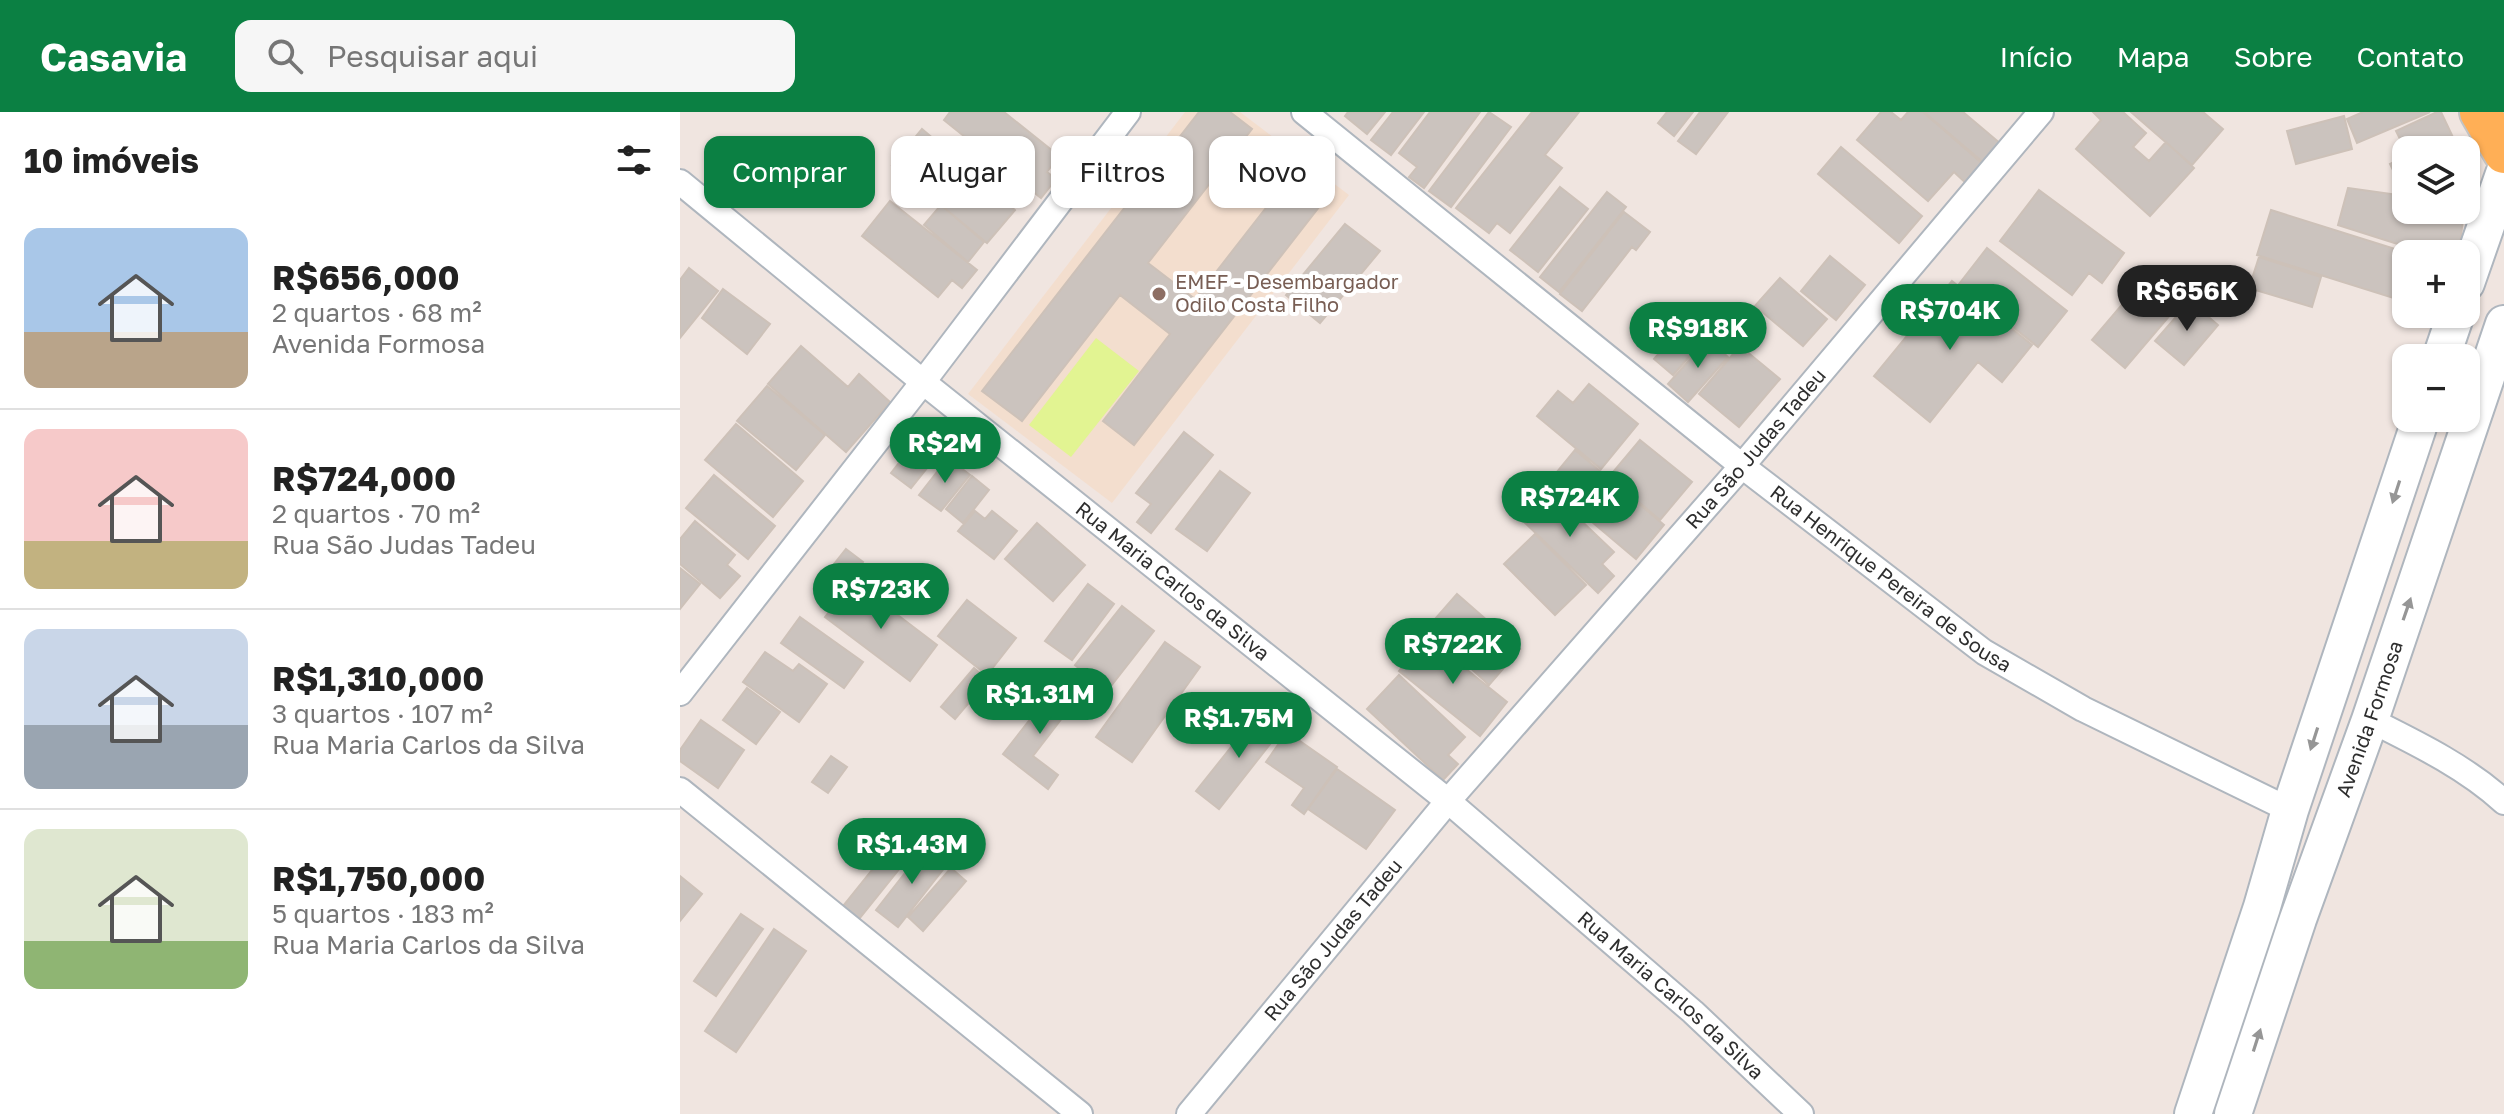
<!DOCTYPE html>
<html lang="pt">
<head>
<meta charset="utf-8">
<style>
  :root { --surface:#fff; --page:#f6f6f6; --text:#222; --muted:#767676; --line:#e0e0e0; --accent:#0b8043 }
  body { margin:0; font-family:"Golos Text",sans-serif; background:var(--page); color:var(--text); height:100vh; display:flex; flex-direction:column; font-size:30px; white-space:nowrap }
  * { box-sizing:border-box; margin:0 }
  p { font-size:26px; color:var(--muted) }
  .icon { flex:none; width:44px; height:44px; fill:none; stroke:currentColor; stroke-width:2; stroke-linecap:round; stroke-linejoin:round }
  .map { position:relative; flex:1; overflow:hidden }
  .sheet { display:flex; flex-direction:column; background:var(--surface); width:680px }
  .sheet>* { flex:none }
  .hud { position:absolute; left:24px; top:24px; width:760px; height:72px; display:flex; gap:16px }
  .tools { position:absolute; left:1712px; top:24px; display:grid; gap:16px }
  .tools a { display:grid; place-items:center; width:88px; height:88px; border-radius:16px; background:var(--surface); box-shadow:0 2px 6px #0004; font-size:40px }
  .price { position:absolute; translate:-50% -68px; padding:0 18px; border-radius:28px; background:var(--accent); color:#fff; font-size:26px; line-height:52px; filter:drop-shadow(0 2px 4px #0008) }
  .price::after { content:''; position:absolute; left:50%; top:48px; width:24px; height:18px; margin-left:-12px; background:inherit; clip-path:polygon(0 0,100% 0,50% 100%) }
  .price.selected { background:#222; color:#fff }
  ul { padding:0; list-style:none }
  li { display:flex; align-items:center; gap:24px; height:200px; padding:0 24px }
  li+li { border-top:2px solid var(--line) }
  li span { display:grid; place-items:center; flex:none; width:224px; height:160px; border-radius:16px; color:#555 }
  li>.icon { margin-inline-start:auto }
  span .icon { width:96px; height:96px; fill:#fffc; stroke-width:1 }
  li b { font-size:34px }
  h2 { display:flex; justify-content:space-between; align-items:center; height:96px; padding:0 24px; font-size:34px }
  .tag { padding:0 28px; border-radius:16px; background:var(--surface); box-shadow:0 2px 6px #0004; font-size:28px; line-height:72px }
  .tag.selected { background:var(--accent); color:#fff }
  header { display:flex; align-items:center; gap:48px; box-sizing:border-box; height:112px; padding:0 40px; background:var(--accent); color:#fff }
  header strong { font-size:38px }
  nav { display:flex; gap:44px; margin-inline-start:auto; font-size:28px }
  .search { width:560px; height:72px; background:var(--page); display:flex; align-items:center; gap:20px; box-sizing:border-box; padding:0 28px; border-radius:16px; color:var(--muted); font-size:30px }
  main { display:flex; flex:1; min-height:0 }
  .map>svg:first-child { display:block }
</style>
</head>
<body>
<header>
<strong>Casavia</strong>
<div class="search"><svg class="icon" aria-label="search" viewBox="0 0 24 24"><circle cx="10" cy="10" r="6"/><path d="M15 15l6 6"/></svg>Pesquisar aqui</div>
<nav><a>Início</a><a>Mapa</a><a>Sobre</a><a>Contato</a></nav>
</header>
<main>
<section class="sheet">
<h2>10 imóveis<svg class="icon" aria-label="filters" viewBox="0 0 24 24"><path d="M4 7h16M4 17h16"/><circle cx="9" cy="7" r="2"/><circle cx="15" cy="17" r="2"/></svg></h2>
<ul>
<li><span style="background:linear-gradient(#a9c7e8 65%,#b9a48a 0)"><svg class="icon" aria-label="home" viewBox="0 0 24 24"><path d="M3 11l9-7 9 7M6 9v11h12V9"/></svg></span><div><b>R$656,000</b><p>2 quartos · 68 m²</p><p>Avenida Formosa</p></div></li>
<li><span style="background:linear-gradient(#f6c9c9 70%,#c2b280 0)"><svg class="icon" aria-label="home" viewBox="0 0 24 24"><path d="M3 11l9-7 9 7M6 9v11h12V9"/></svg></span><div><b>R$724,000</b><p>2 quartos · 70 m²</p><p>Rua São Judas Tadeu</p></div></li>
<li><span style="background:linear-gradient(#c9d6e8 60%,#9aa5b1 0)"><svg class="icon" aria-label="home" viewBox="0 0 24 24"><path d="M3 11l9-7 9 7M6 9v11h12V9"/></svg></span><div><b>R$1,310,000</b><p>3 quartos · 107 m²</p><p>Rua Maria Carlos da Silva</p></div></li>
<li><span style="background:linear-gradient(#dfe7d0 70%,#8fb573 0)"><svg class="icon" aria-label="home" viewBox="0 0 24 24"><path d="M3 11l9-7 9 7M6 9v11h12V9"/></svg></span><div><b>R$1,750,000</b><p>5 quartos · 183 m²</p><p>Rua Maria Carlos da Silva</p></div></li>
</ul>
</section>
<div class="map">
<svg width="1824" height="1002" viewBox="0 0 1824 1002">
  <rect width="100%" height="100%" fill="#f0e5e0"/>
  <!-- education -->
  <path fill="#f3dece" d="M505 0H560L669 83 432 391 288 282Z"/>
  <!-- pitch -->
  <path fill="#e2f492" d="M416 226 459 259 391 345 349 313Z"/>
  <!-- building -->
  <path fill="#cbc3be" stroke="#cdc1b8" stroke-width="2" d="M270 0H324L379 44 367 60 376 67 361 86 264 8Z
    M519 0H550L572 17 468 151 515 187 617 56 650 81 454 333 423 309 490 222 440 183 342 309 302 279Z
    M668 0H705L687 22 665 4Z
    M713 0H744L711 43 691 28Z
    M750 0H800L744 76 729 65 737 55 719 41Z
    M809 0 831 15 771 95 749 79Z
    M852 0H899L865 43 882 56 830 121 817 111 809 121 776 96Z
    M987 0H1013L994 24 978 11Z
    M1020 0H1048L1016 42 998 29Z
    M1201 0H1211L1221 8 1228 0H1243L1305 54 1288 73 1274 60 1248 89 1177 28Z
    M1244 0H1283L1321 32 1304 51Z
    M1413 0H1443L1466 21 1453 35 1469 49 1486 30 1514 56 1470 104 1396 37 1421 8Z
    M1451 0H1523L1543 17 1512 53Z
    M1683 0H1750L1677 31 1667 7Z
    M1757 0H1761L1779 38 1726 39 1716 19Z
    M1664 4 1672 37 1616 52 1607 19Z
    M242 17 287 55 298 42 335 73 323 88 335 98 307 131 212 53Z
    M1161 35 1242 104 1219 131 1138 62Z
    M1726 44V80L1724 81 1710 52Z
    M880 75 908 97 858 160 830 138Z
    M1668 76 1726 84V98H1784L1779 142H1749L1658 113Z
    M1359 78 1444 141 1422 171 1409 161 1392 183 1320 129Z
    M927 80 946 95 879 180 860 165Z
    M210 89 297 158 282 176 272 168 258 185 182 124Z
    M261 93 304 130 288 150 244 113Z
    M1591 98 1731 142H1726V190L1577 143Z
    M944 100 970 120 956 138 952 135 902 199 880 182Z
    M665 112 700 139 640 211 606 183Z
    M1307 136 1387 199 1358 235 1279 172Z
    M1150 144 1185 173 1156 208 1121 179Z
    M1579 145 1641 165 1632 195 1569 176Z
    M9 156 38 179 0 226V168Z
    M1469 161 1502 189 1445 256 1412 228Z
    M1100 166 1147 207 1123 234 1075 194Z
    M1272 169 1352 233 1322 270 1298 250 1250 310 1194 264Z
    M43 177 90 212 67 242 22 206Z
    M1510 189 1538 213 1504 253 1475 229Z
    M1013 203 1032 219 993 263 974 247Z
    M1028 227 1048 245 1008 290 988 272Z
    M121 234 168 275 179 262 210 290 166 340 88 272Z
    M1060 234 1100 267 1059 315 1019 282Z
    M909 272 958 312 921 357 857 304 878 279 893 291Z
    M87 274 145 323 116 358 57 309Z
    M56 312 123 369 93 405 25 348Z
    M244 319 264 335 231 376 211 361Z
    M504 320 533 343 471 421 457 410 471 392 456 381Z
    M960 328 1012 370 980 408 929 365Z
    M895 338 984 413 956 447 867 372Z
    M268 346 290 363 261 399 239 383Z
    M540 359 570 381 527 439 496 417Z
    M34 363 95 414 68 447 6 396Z
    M292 364 309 378 283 411 266 397Z
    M868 377 934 440 922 452 934 464 918 481 840 406Z
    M295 399 305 407 312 399 337 419 314 447 278 419Z
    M15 409 55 443 47 453 60 464 40 486 0 452V427Z
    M357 411 405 453 373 489 325 447Z
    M855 422 906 473 875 503 824 452Z
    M166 437 183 450 172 465 154 452Z
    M0 456 20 472 0 497Z
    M173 469 257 533 230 569 145 505Z
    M408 472 434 492 392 548 365 529Z
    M777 482 840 537 809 573 785 551 788 548 749 514Z
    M287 488 336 526 307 563 258 524Z
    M442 494 474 519 427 579 395 553Z
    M120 505 183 550 164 576 101 531Z
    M746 525 827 590 800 624 719 559Z
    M485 530 520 555 452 650 416 625Z
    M85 540 113 559 119 552 147 572 119 610 63 570Z
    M294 556 308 568 275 607 261 595Z
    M719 563 785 625 768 643 778 652 763 668 687 597Z
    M377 573 396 588 353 644 378 663 368 677 323 642Z
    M67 576 100 600 76 632 43 608Z
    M580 599 602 617 539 697 516 679Z
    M21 608 64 638 38 676 0 649V638Z
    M607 620 657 655 624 702 612 693 624 676 586 650Z
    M151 644 167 655 148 681 132 670Z
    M657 657 715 698 686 737 628 697Z
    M225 717 241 730 179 807 163 794Z
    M247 733 269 750 218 815 196 798Z
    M271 756 286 769 243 819 228 805Z
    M0 764 22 782 0 809Z
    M61 802 83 817 36 884 14 869Z
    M94 817 126 839 56 940 25 919Z"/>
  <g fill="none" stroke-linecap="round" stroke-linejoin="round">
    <!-- street casing -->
    <g stroke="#afb6be" stroke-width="28">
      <g id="street">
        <path id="s1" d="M624 0 1062 354 1304 540 1403 597 1610 698"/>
        <path id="s2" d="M0 70 243 270 768 689 1013 900 1121 1002"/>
        <path d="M0 581 243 270 448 0"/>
        <path d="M1690 608C1736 631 1786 655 1824 690"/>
        <path d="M0 678 400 1002"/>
        <path id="s3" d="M509 1002 768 689 1062 354 1361 0"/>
      </g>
    </g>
    <!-- secondary casing -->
    <g stroke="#afb6be" stroke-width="40">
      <g id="secondary">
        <path d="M1786 171 1824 62"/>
        <path d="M1761 246 1776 202"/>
        <path d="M1513 1002 1582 795 1610 698 1741 306"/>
        <path id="s4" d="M1553 1002 1618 807 1690 608 1824 212"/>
      </g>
    </g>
    <!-- primary casing -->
    <g stroke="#c4c4c4" stroke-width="44">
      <path id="primary" d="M1800 0 1824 41"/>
    </g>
    <!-- street -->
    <use href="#street" stroke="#fff" stroke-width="24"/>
    <!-- secondary -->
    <use href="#secondary" stroke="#fff" stroke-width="36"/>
    <!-- primary -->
    <use href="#primary" stroke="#ffaf56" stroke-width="40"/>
  </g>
  <!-- one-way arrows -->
  <defs><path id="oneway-solid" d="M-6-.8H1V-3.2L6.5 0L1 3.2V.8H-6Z" transform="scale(2)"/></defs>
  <g fill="#969696">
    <use href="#oneway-solid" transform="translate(1716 380) rotate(108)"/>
    <use href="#oneway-solid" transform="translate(1727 497) rotate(-71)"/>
    <use href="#oneway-solid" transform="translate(1634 627) rotate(108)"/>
    <use href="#oneway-solid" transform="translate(1577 928) rotate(-72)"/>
  </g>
  <!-- markers -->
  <circle fill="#8d6e63" stroke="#fff" stroke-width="3" cx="479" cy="182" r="8"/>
  <g text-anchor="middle" stroke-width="8" stroke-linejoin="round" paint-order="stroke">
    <!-- education labels -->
    <g font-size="20" fill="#785e54" stroke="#fff" text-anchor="start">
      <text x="495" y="177">EMEF - Desembargador<tspan x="495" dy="23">Odilo Costa Filho</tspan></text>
    </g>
    <!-- street labels -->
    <g font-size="20" fill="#2e2e2e" stroke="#fff">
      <text dy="7" stroke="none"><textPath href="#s3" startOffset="874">Rua São Judas Tadeu</textPath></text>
      <text dy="7" stroke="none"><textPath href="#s1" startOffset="750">Rua Henrique Pereira de Sousa</textPath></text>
      <text dy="7" stroke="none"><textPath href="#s2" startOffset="634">Rua Maria Carlos da Silva</textPath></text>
      <text dy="7" stroke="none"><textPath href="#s4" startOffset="418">Avenida Formosa</textPath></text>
      <text dy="7" stroke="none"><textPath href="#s3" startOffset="226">Rua São Judas Tadeu</textPath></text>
      <text dy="7" stroke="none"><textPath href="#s2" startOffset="1282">Rua Maria Carlos da Silva</textPath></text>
    </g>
  </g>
</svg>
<div class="tools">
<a><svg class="icon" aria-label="layers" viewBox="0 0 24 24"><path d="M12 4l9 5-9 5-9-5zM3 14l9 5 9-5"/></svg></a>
<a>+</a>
<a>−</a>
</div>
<b class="price selected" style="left:1507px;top:221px">R$656K</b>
<b class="price" style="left:1270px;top:240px">R$704K</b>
<b class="price" style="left:1018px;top:258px">R$918K</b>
<b class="price" style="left:265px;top:373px">R$2M</b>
<b class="price" style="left:890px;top:427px">R$724K</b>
<b class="price" style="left:201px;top:519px">R$723K</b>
<b class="price" style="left:773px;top:574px">R$722K</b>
<b class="price" style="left:360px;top:624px">R$1.31M</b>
<b class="price" style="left:559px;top:648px">R$1.75M</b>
<b class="price" style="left:232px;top:774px">R$1.43M</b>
<div class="hud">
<a class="tag selected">Comprar</a>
<a class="tag">Alugar</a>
<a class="tag">Filtros</a>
<a class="tag">Novo</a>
</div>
</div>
</main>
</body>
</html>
